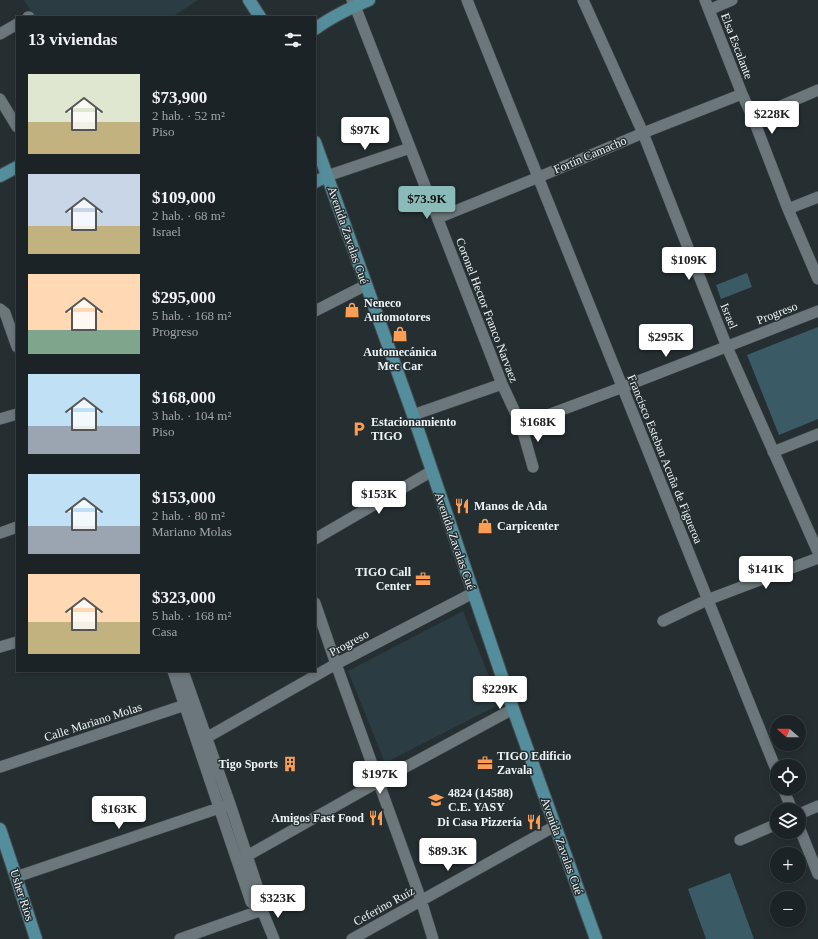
<!DOCTYPE html>
<html lang="es">
<head>
<meta charset="utf-8">
<style>
  :root { --surface:#1c2326; --page:#292f32; --text:#f1f3f6; --muted:#a0a4a7; --line:#3a4043; --accent:#8bbbb9 }
  body { margin:0; font-family:Georgia,serif; background:var(--page); color:var(--text); height:100vh; display:flex; flex-direction:column; font-size:15px; white-space:nowrap }
  * { box-sizing:border-box; margin:0 }
  p { font-size:13px; color:var(--muted) }
  .icon { flex:none; width:22px; height:22px; fill:none; stroke:currentColor; stroke-width:2; stroke-linecap:round; stroke-linejoin:round }
  .map { position:relative; flex:1; overflow:hidden }
  .details { position:absolute; left:16px; top:16px; width:300px; height:656px; display:flex; flex-direction:column; background:var(--surface); border-radius:0px; box-shadow:0 2px 6px #0003,0 0 0 1px var(--line) }
  .details>* { flex:none }
  .needle { width:26px; rotate:291deg }
  .fabs { position:absolute; left:770px; top:715px; display:grid; gap:8px }
  .fabs a { display:grid; place-items:center; width:36px; height:36px; border-radius:50%; background:var(--surface); box-shadow:0 2px 6px #0003,0 0 0 1px var(--line); font-size:20px }
  .price { position:absolute; translate:-50% -34px; padding:0 9px; border-radius:4px; background:#fff; color:#222; font-size:13px; line-height:26px; filter:drop-shadow(0 1px 2px #0008) }
  .price::after { content:''; position:absolute; left:50%; top:24px; width:12px; height:9px; margin-left:-6px; background:inherit; clip-path:polygon(0 0,100% 0,50% 100%) }
  .price.current { background:var(--accent); color:#111 }
  ul { padding:0; list-style:none }
  li { display:flex; align-items:center; gap:12px; height:100px; padding:0 12px }
  li span { display:grid; place-items:center; flex:none; width:112px; height:80px; border-radius:0px; color:#555 }
  li>.icon { margin-inline-start:auto }
  span .icon { width:48px; height:48px; fill:#fffc; stroke-width:1 }
  li b { font-size:17px }
  h2 { display:flex; justify-content:space-between; align-items:center; height:48px; padding:0 12px; font-size:17px }
  .map>svg:first-child { display:block }
</style>
</head>
<body>
<div class="map">
<svg width="818" height="939" viewBox="0 0 818 939">
  <rect width="100%" height="100%" fill="#252f32"/>
  <!-- built -->
  <path fill="#2b3c42" d="M24 0H198L172 17H35Z
    M463 611 500 704 385 763 348 671Z"/>
  <!-- green -->
  <path fill="#3a5b66" d="M747 273 752 287 721 299 716 285Z
    M818 327V419L779 435 747 355Z
    M730 873 754 939H706L688 889Z"/>
  <g fill="none" stroke-linecap="round" stroke-linejoin="round">
    <!-- street casing -->
    <g stroke="#444c4f" stroke-width="12">
      <path id="street" d="M352 0 355 6 502 384 521 425 533 467
        M467 0C572 257 673 515 777 772
        M583 0 643 133 727 347 818 552
        M705 0 742 94 753 118 788 209 818 279
        M709 10 732 0
        M28 17H29
        M0 34 17 24
        M0 99 17 127
        M753 118 818 90
        M327 176 410 148
        M788 209 818 197
        M438 218 539 177 643 133 742 94
        M0 309 5 313 17 347
        M315 311 366 285
        M413 415 502 384
        M0 419 17 414
        M521 425 623 387 818 311
        M773 452 818 434
        M0 533 17 527
        M315 539 432 471
        M315 603 336 664 421 900 433 939
        M663 621 707 600 818 558
        M0 647 17 642
        M173 671 251 902 255 905 261 907
        M183 671 230 804 261 898V907L262 910 274 939
        M197 742 206 738 336 664 473 593
        M0 767 191 703
        M783 788 792 810
        M799 814 818 806
        M799 827 818 874
        M740 840 777 824
        M238 861 378 782 513 709
        M16 877 225 806
        M180 939 262 910
        M352 939 555 826"/>
    </g>
    <!-- secondary casing -->
    <g stroke="#444c4f" stroke-width="14">
      <path id="secondary" d="M249 0 260 17
        M315 29C331 17 350 8 369 0
        M315 142 413 415 513 709 596 939
        M0 176 17 167
        M315 182 327 176
        M0 829 16 877 36 939"/>
    </g>
    <!-- street -->
    <use href="#street" stroke="#6c777b" stroke-width="11"/>
    <!-- secondary -->
    <use href="#secondary" stroke="#548d9c" stroke-width="12"/>
  </g>
  <!-- icons -->
  <defs>
    <g id="shop-bare" transform="scale(1.2)"><path d="M-5-2.5h2.3a2.7 3.5 0 0 1 5.4 0H5L5.5 6h-11ZM-1.5-2.5h3a1.5 2.3 0 0 0-3 0Z" fill="#fc9d53" stroke="#252f32" stroke-width="2.5" paint-order="stroke"/></g>
    <g id="parking-bare" transform="scale(1.2)"><path d="M-3.5-5.5H1a3.5 3.5 0 0 1 0 7H-1V5.5H-3.5ZM-1-3.4V-.6H.8a1.4 1.4 0 0 0 0-2.8Z" fill="#fc9d53" stroke="#252f32" stroke-width="2.5" paint-order="stroke"/></g>
    <g id="restaurant-bare" transform="scale(1.2)"><path d="M-5-6h1v4h1v-4h1v4h1v-4h1v5L-1.5 .5V6h-2V.5L-5-1ZM5-6V6H3V1.5H1.5Q1.5-4 5-6Z" fill="#fc9d53" stroke="#252f32" stroke-width="2.5" paint-order="stroke"/></g>
    <g id="office-bare" transform="scale(1.2)"><path d="M-6-3h4V-5.5h4V-3h4V5H-6ZM-1-4.5V-3h2v-1.5ZM-6 0V1H6V0Z" fill="#fc9d53" stroke="#252f32" stroke-width="2.5" paint-order="stroke"/></g>
    <g id="building-bare" transform="scale(1.2)"><path d="M-4-6H4V6H1V3H-1V6H-4ZM-2.5-4.3h1.7v1.8h-1.7ZM.8-4.3h1.7v1.8H.8ZM-2.5-1h1.7V.8h-1.7ZM.8-1h1.7V.8H.8Z" fill="#fc9d53" stroke="#252f32" stroke-width="2.5" paint-order="stroke"/></g>
    <g id="school-bare" transform="scale(1.2)"><path d="M0-5L7-2L0 1L-7-2ZM-4 1L0 2.5L4 1V4Q0 6-4 4Z" fill="#fc9d53" stroke="#252f32" stroke-width="2.5" paint-order="stroke"/></g>
  </defs>
  <g fill-rule="evenodd">
    <use href="#shop-bare" x="352" y="310"/>
    <use href="#shop-bare" x="400" y="334"/>
    <use href="#parking-bare" x="359" y="429"/>
    <use href="#restaurant-bare" x="462" y="506"/>
    <use href="#shop-bare" x="485" y="526"/>
    <use href="#office-bare" x="423" y="579"/>
    <use href="#office-bare" x="485" y="763"/>
    <use href="#building-bare" x="290" y="764"/>
    <use href="#school-bare" x="436" y="800"/>
    <use href="#restaurant-bare" x="376" y="818"/>
    <use href="#restaurant-bare" x="534" y="822"/>
  </g>
  <g text-anchor="middle" stroke-width="3" stroke-linejoin="round" paint-order="stroke">
    <!-- street labels -->
    <g font-size="12" fill="#eff5f7" stroke="#252f32">
      <text transform="translate(737 46) rotate(69)" y="4">Elsa Escalante</text>
      <text transform="translate(590 155) rotate(-23)" y="4">Fortín Camacho</text>
      <text transform="translate(348 235) rotate(71)" y="4">Avenida Zavalas Cué</text>
      <text transform="translate(487 310) rotate(69)" y="4">Coronel Hector Franco Narvaez</text>
      <text transform="translate(777 313) rotate(-21)" y="4">Progreso</text>
      <text transform="translate(729 316) rotate(68)" y="4">Israel</text>
      <text transform="translate(665 459) rotate(68)" y="4">Francisco Esteban Acuña de Figueroa</text>
      <text transform="translate(455 541) rotate(71)" y="4">Avenida Zavalas Cué</text>
      <text transform="translate(349 643) rotate(-28)" y="4">Progreso</text>
      <text transform="translate(93 722) rotate(-18)" y="4">Calle Mariano Molas</text>
      <text transform="translate(562 846) rotate(70)" y="4">Avenida Zavalas Cué</text>
      <text transform="translate(22 895) rotate(72)" y="4">Usher Rios</text>
      <text transform="translate(384 906) rotate(-29)" y="4">Ceferino Ruíz</text>
    </g>
    <!-- poi labels -->
    <g font-size="12" font-weight="bold" fill="#eff5f7" stroke="#252f32" text-anchor="start">
      <text x="364" y="307">Neneco<tspan x="364" dy="14">Automotores</tspan></text>
      <text x="400" y="356" text-anchor="middle">Automecánica<tspan x="400" dy="14">Mec Car</tspan></text>
      <text x="371" y="426">Estacionamiento<tspan x="371" dy="14">TIGO</tspan></text>
      <text x="474" y="510">Manos de Ada</text>
      <text x="497" y="530">Carpicenter</text>
      <text x="411" y="576" text-anchor="end">TIGO Call<tspan x="411" dy="14">Center</tspan></text>
      <text x="497" y="760">TIGO Edificio<tspan x="497" dy="14">Zavala</tspan></text>
      <text x="278" y="768" text-anchor="end">Tigo Sports</text>
      <text x="448" y="797">4824 (14588)<tspan x="448" dy="14">C.E. YASY</tspan></text>
      <text x="364" y="822" text-anchor="end">Amigos Fast Food</text>
      <text x="522" y="826" text-anchor="end">Di Casa Pizzería</text>
    </g>
  </g>
</svg>
<div class="fabs">
<a><svg class="needle" viewBox="-14 -14 28 28"><path d="M0-13l5 13h-10z" fill="#e53935"/><path d="M0 13l5-13h-10z" fill="#a0a4a7"/></svg></a>
<a><svg class="icon" aria-label="locate" viewBox="0 0 24 24"><circle cx="12" cy="12" r="6"/><path d="M12 2v4M12 18v4M2 12h4M18 12h4"/></svg></a>
<a><svg class="icon" aria-label="layers" viewBox="0 0 24 24"><path d="M12 4l9 5-9 5-9-5zM3 14l9 5 9-5"/></svg></a>
<a>+</a>
<a>−</a>
</div>
<b class="price" style="left:772px;top:135px">$228K</b>
<b class="price" style="left:365px;top:151px">$97K</b>
<b class="price current" style="left:427px;top:220px">$73.9K</b>
<b class="price" style="left:689px;top:281px">$109K</b>
<b class="price" style="left:666px;top:358px">$295K</b>
<b class="price" style="left:538px;top:443px">$168K</b>
<b class="price" style="left:379px;top:515px">$153K</b>
<b class="price" style="left:766px;top:590px">$141K</b>
<b class="price" style="left:500px;top:710px">$229K</b>
<b class="price" style="left:380px;top:795px">$197K</b>
<b class="price" style="left:119px;top:830px">$163K</b>
<b class="price" style="left:448px;top:872px">$89.3K</b>
<b class="price" style="left:278px;top:919px">$323K</b>
<section class="details">
<h2>13 viviendas<svg class="icon" aria-label="filters" viewBox="0 0 24 24"><path d="M4 7h16M4 17h16"/><circle cx="9" cy="7" r="2"/><circle cx="15" cy="17" r="2"/></svg></h2>
<ul>
<li><span style="background:linear-gradient(#dfe7d0 60%,#c2b280 0)"><svg class="icon" aria-label="home" viewBox="0 0 24 24"><path d="M3 11l9-7 9 7M6 9v11h12V9"/></svg></span><div><b>$73,900</b><p>2 hab. · 52 m²</p><p>Piso</p></div></li>
<li><span style="background:linear-gradient(#c9d6e8 65%,#c2b280 0)"><svg class="icon" aria-label="home" viewBox="0 0 24 24"><path d="M3 11l9-7 9 7M6 9v11h12V9"/></svg></span><div><b>$109,000</b><p>2 hab. · 68 m²</p><p>Israel</p></div></li>
<li><span style="background:linear-gradient(#ffd9b3 70%,#7fa58c 0)"><svg class="icon" aria-label="home" viewBox="0 0 24 24"><path d="M3 11l9-7 9 7M6 9v11h12V9"/></svg></span><div><b>$295,000</b><p>5 hab. · 168 m²</p><p>Progreso</p></div></li>
<li><span style="background:linear-gradient(#bfe0f5 65%,#9aa5b1 0)"><svg class="icon" aria-label="home" viewBox="0 0 24 24"><path d="M3 11l9-7 9 7M6 9v11h12V9"/></svg></span><div><b>$168,000</b><p>3 hab. · 104 m²</p><p>Piso</p></div></li>
<li><span style="background:linear-gradient(#bfe0f5 65%,#9aa5b1 0)"><svg class="icon" aria-label="home" viewBox="0 0 24 24"><path d="M3 11l9-7 9 7M6 9v11h12V9"/></svg></span><div><b>$153,000</b><p>2 hab. · 80 m²</p><p>Mariano Molas</p></div></li>
<li><span style="background:linear-gradient(#ffd9b3 60%,#c2b280 0)"><svg class="icon" aria-label="home" viewBox="0 0 24 24"><path d="M3 11l9-7 9 7M6 9v11h12V9"/></svg></span><div><b>$323,000</b><p>5 hab. · 168 m²</p><p>Casa</p></div></li>
</ul>
</section>
</div>
</body>
</html>
